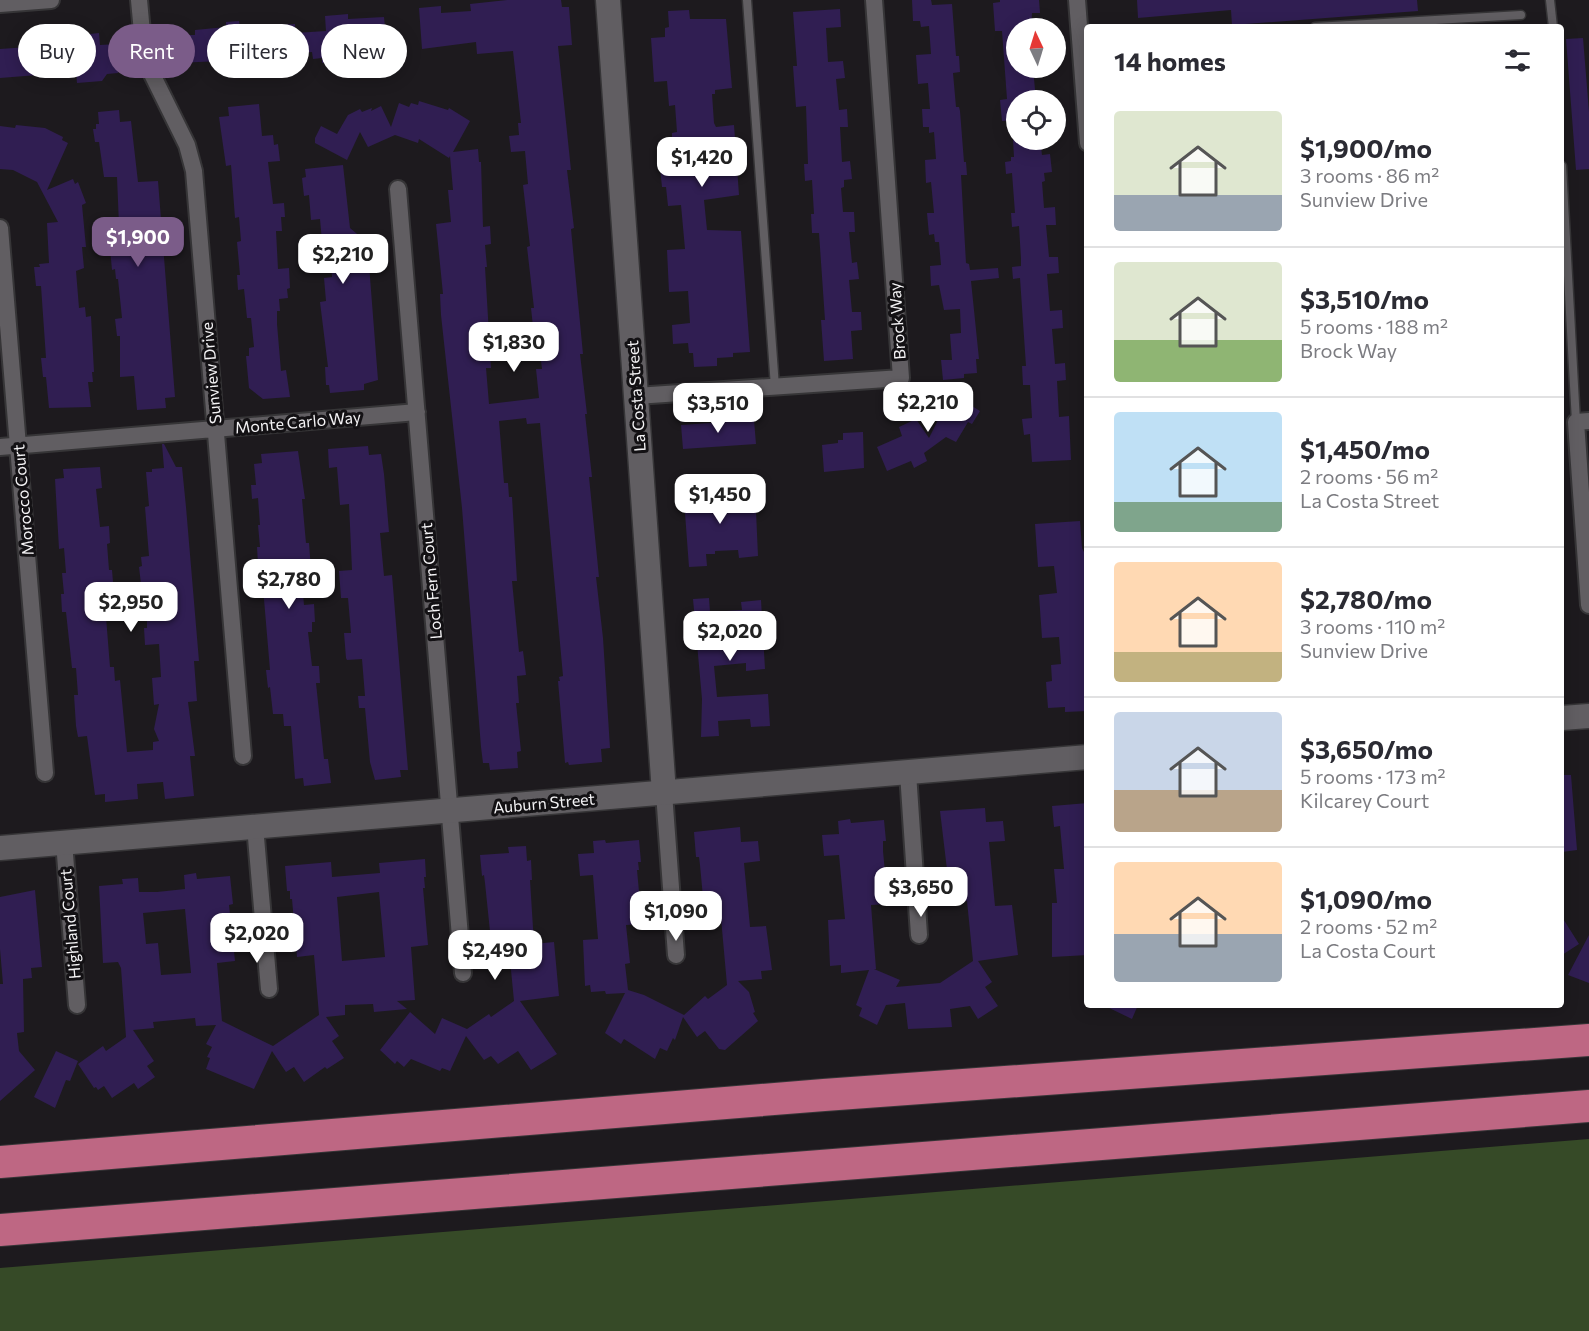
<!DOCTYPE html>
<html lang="en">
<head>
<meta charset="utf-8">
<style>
  :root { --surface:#fff; --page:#f7f7f7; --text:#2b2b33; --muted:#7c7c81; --line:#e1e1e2; --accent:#7b5c89 }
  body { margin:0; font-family:Commissioner,sans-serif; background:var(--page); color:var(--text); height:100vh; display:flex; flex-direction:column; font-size:22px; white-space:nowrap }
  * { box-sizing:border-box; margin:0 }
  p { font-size:20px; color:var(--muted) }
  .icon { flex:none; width:33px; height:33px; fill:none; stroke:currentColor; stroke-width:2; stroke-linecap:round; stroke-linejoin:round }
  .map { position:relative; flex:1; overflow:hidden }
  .sheet { position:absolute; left:1084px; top:24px; width:480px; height:984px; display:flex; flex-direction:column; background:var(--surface); border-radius:6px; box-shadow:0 3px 15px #0003 }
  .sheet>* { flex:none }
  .banner { position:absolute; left:18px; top:24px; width:570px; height:54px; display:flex; gap:12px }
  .needle { width:39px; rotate:356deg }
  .buttons { position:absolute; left:1006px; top:18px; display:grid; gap:12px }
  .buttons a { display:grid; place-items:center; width:60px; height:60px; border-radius:50%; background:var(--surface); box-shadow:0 3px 15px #0003; font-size:30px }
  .price { position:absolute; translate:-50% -51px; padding:0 14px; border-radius:12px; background:#fff; color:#222; font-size:20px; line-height:39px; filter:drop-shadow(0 2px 3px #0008) }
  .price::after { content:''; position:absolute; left:50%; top:36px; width:18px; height:14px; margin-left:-9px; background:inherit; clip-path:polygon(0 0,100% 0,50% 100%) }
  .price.on { background:var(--accent); color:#fff }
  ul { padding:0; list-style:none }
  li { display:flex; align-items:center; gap:18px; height:150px; padding:0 30px }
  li+li { border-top:2px solid var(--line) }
  li span { display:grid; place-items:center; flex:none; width:168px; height:120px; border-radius:6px; color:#555 }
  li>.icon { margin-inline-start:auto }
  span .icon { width:72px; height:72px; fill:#fffc; stroke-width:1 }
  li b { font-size:26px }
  h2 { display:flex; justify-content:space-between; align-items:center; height:72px; padding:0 30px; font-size:26px }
  .chip { padding:0 21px; border-radius:27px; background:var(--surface); box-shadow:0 3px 15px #0003; font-size:21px; line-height:54px }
  .chip.on { background:var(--accent); color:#fff }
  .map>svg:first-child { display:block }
</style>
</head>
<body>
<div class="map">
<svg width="1589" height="1331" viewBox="0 0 1589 1331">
  <rect width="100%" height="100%" fill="#1d1a1e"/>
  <!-- green -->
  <path fill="#364a27" d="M1589 1139V1331H0V1268Z"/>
  <!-- building -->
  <path fill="#301e52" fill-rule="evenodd" d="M507 0H561L562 7H569L572 45 558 46 571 170H567L574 228 571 229 583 354H580L587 414H585L592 477H589L599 577H596L603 638 610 748 601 749 602 762 569 765 568 762 565 763 558 681H560L559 677 563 676 540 423 527 424 526 418 499 421 504 483H508L509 497H512L517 581H512L519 652 523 651 526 675 517 676 519 703H516L521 751 517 752 518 768 490 770 489 763H483L481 747 462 508 441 315 440 294H443L436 224 451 222 448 190H453L450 156 449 158 419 139 418 143 395 135 368 147 360 132 347 160 315 143V138L321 126 337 134 348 115 360 109 362 112 372 108 371 111 381 106 391 127 399 103 409 107 411 103 418 105 419 101 448 110 449 108 470 121 453 152 478 149 479 162H481L483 227 490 226 491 244 485 245 487 267H485L491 368H486L489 404 539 398 536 369H542L538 335 534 336 531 308H534L527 247 530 246 523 185 528 184 525 151 511 152 509 136 519 135 518 123H521L513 51 477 54 476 42 422 49 419 8 441 6V13L471 11 470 4Z
    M912 0H931L932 5 952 4 956 56H959L960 72 953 73 956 107H959L960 111 964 162H966L967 175H961L966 263 969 264 970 270 998 268 999 278 971 281 979 359H976L977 373 964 374V378L943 380 941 360H952L950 334 961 333 960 309 944 310 939 285 931 286 930 266 941 265 939 242H935L934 234 929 235 927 213H934L931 182 926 183 925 160 936 159 934 132 929 133V127H923L922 109H930L928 83 918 84 916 55 931 54 929 26 921 27 920 21H913Z
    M1000 0H1039L1040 13H1032L1031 28H1017V68H1033L1036 100H1017V120L1002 121 1000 100 1007 99 1002 31H995L993 3 1000 2Z
    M1137 0H1417L1418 11 1232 25 1231 10 1138 18Z
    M840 9 841 27 826 28 828 62 843 61 845 78 836 79 839 110 847 109 848 127H840L842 162 850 161 852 179 844 180V187L841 188 843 212H854L855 232H849L852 263 857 262 859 279 849 280 852 312H861L862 330 851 331 853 359 824 361 821 320H825L819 233H812L811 214H814L812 180 805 181 804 164H808L806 106 796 107 793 66H797L793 12Z
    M689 10 690 19H726L732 88 715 90V94H712L714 123 716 127 734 125 739 195 704 200 707 230 741 231 750 352 733 353V357L717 358V366L694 367 693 353H689L688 343 673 344 672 325 690 323 688 291 669 292 667 250 685 249 681 205 668 206 666 187H662L660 168 659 144 672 143V133L677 132 675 105 669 106 667 81 654 82 651 38 665 37V28L669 27 668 11Z
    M348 14V19L384 17 387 48H384V56L322 63V58L313 59 312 52 251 57 252 71 223 73V64H219V61L178 63 177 42 189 41 188 35H195V30L226 27V22L239 21 240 28 295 24V33L326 31 325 16Z
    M99 33 100 45 117 44 118 66V73L107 74 102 81 77 83 76 72 0 78V49L42 46V39Z
    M1583 38 1589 112V169L1576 170 1566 39Z
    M259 104 262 136 273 135 274 145 278 144 280 161 268 162 273 204 284 203 285 217H281L282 231H276L278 269 289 268 290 288 287 289 288 298 279 299 280 311H277V324L281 371 286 370 290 397 263 399 249 388 246 356H249V348L254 347 251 318H247L244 289 238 290 237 275H240L237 242 241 241 239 217 235 218 231 165 226 166 219 117 229 116 228 107Z
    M119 110 120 122 131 121 138 182 158 181 175 397 165 398 166 408 137 410 134 376 120 377V336H117L115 319 122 318 118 279H116L115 269 112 270 108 226 119 225 117 177H104L99 142H95L93 129H96V124H99L98 112Z
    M16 125 45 128 63 137 62 140 68 143 47 190 73 179 75 184 78 182 86 203 82 205 86 247H82L84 268 76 271 79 308 85 307 86 317 91 316 94 372H92L93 382H88L91 407 49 408 46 377H43L41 358H46L41 286H36L34 267H40L39 264 49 263 47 223 58 222 37 182 13 170 0 169V126L15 128Z
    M1013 140H1040L1042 155 1050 154 1052 172 1044 173 1045 181 1042 182 1044 208 1055 207 1056 225H1046L1049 257H1058L1059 273 1047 274 1050 311 1062 310 1063 328 1052 329 1055 364 1065 363 1066 380 1057 381 1059 417 1069 416 1071 460 1032 462 1030 434 1024 435 1022 419 1032 418 1030 385H1023L1022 366H1026L1020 278 1013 279 1012 267 1021 266V259L1019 226 1012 227 1011 213H1015L1012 173 1006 174 1005 162 1011 161V157H1014Z
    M343 165 350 228 363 239H367L378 380 364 384V390L330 393 329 385H326L325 367H328L320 302 326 301 324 278 332 277 330 252H323L320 219 311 220 309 195 304 196 302 178 306 177 305 169Z
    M943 388 980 411 972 424 968 422 956 442 946 437 924 453 927 461 914 468 911 461 887 471 877 447 902 436 899 427 916 419 929 438 944 408 936 404Z
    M754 420 756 444 683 449 681 425Z
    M863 432 864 468 824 472 822 445 838 443V440H843V433Z
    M162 444H164L176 467H182L186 507 199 661H194L197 701 188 702 195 756H190L194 796 165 799 163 782 137 784 138 799 105 802V794L95 795 87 736 78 737 76 726 74 695H78L76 668H72L66 612H62L61 594H64L62 573H66L64 548 59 549 55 479 64 478 63 469 100 467 102 488 96 489 100 527 109 526 110 543 107 544 109 570H112L115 606 111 607 112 617H106L110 667H114L115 681 120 680 127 752 153 750V742L159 741 154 729 159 704 154 705 152 678 161 677 159 644 145 645 144 628H147V618H149L146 583 141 584 139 567 142 566 141 557 149 556 145 507 149 506 146 472H152V469L164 468Z
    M368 446 369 455 381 454 384 474 389 532 380 533 384 576 392 575 408 770H400L401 777 375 780 370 762 365 708H359L358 696H365L362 659 347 660 346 658 344 633H351L348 598H341L339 571 352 570 349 504 340 505 337 467 329 468 328 449Z
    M298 451 305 499H302L306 543H309L311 570 301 571 304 605 314 604 315 622H312V632H308L312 666H319L320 683H316L324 759H328L331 783 304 786 303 778 295 779 291 726H284L283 714H273L270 687 268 688 266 670H270L261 564H258L257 547H260L258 525H260L258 498 252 499 251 485H256L254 464 262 463 261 454Z
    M703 485 705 503 736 501 735 489 755 488 758 556 739 558 738 550 715 551V554H706L707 566 689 567 683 486Z
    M1080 521 1082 548 1086 556 1087 570H1084L1088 624V711L1065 712V707L1048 708 1046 682 1052 681 1051 665 1061 664 1059 637 1042 638 1039 595 1057 593 1054 566 1038 567 1035 524Z
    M709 598 710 612 742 610 741 602 761 600 765 669 746 671V663L714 666 717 697 768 694 770 726 751 727 750 719 718 721 719 736 701 737 702 699 693 599Z
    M1562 775H1571L1577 850 1562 852Z
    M1088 803V955L1052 957V903H1057L1054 869H1064L1060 826 1054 827 1052 806Z
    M985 808 986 822 1003 821 1005 841 989 842 995 906 1012 905 1018 955 978 961 992 982 985 987 998 1006 978 1019 970 1006 950 1009 952 1027 932 1028 908 1029 905 1003 886 1005 877 1025 859 1016 862 1008 856 1005 869 970 841 973V965L830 966 828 920 845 919 839 855 824 856 822 835 839 834 838 821 850 819 851 823 884 820 886 841H883V851L888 904 871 905 876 969H874L900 980 896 987 940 983 973 961 967 901 951 903 940 811Z
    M740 827 741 842 758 841 760 861 744 863 750 927 766 926 772 970 761 971 762 979 738 981 749 992 755 1012 753 1013 758 1021 725 1050 719 1049 705 1031 697 1037 683 1017 675 1040 673 1038 667 1051 660 1048 655 1059 624 1039 621 1044 605 1033 625 993 606 994 605 991 591 992 590 985 585 986 583 940 598 939 593 875 580 876 578 854 594 853 593 841 605 840 606 843 639 840 641 862H638L639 870H637L642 924 626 925 630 963 625 964 628 990 644 995 684 1015 705 996 708 999 727 985 721 918 705 919 700 865 699 857H696L694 832Z
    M526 846 527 861 531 860 532 880H530L534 944 554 942 559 996 520 1001 557 1054 531 1070 518 1051 498 1064 491 1056 484 1060 466 1036 450 1071 442 1068 440 1071 411 1059 404 1067 397 1061 395 1064 380 1050 410 1012 435 1034 442 1018 467 1029 489 1014 491 1017 514 1001 508 939 491 941 485 883 484 875 482 876 480 855 509 853 508 847Z
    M425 859 426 877H424L425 888H423L428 945 411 947 415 1000 397 1001 407 1009 374 1012 373 1004 345 1005V1015L326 1017 339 1036 332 1041 344 1058 327 1069 325 1067 304 1082 294 1067 286 1072 272 1051 254 1089 206 1069 210 1058 207 1057 212 1047 206 1044 216 1025 196 1026 195 1018 153 1022 154 1028 133 1030 154 1061 147 1066 155 1077 138 1089 134 1083 112 1098 104 1086 98 1090 96 1087 94 1088 78 1064 103 1046 106 1051 126 1037 121 968 118 962 103 963 99 886 123 884 122 879 138 878 139 892H157L185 889 184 875 196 873 197 879 230 876 233 904 229 905 235 961 217 963 222 1021 273 1046 319 1015 314 955 297 957 292 899H290V891H287L285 866 331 862 332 877 380 873 379 863ZM379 892 385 957 342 961 337 897ZM185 909 191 973 161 975 158 943 146 944 143 913Z
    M35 890 42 967 31 968 32 978 23 979 24 1032 17 1033 19 1051 35 1070 0 1101V984H3L0 949V897Z
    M1562 917 1579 944 1562 955Z
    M1589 935V983L1568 975Z
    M1103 1005H1138L1132 1019Z
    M56 1051 78 1061 70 1081 66 1080 55 1108 34 1097Z"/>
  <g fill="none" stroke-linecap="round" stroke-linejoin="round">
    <!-- lane casing -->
    <g stroke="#363537" stroke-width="11">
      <path id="lane" d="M747 0 775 387
        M1550 0 1553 27
        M1315 27 1521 15
        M1562 166 1576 422"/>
    </g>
    <!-- street casing -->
    <g stroke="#363537" stroke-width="20">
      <path id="street" d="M139 0 143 43 150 70 187 145 194 171 243 756
        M1077 0 1088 143
        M0 4 51 0
        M398 189 463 973
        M0 228 45 773
        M636 396 901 378 874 0
        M1589 421 1576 422 1589 605
        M0 447 417 412
        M908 773 919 935
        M664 793 676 955
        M255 826 269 989
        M64 842 77 1005"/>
    </g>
    <!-- secondary casing -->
    <g stroke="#363537" stroke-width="27">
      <path id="secondary" d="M608 0 664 793
        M1562 718 1589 716
        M0 848 1088 757"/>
    </g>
    <!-- highway casing -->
    <g stroke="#363537" stroke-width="34">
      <path id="highway" d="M0 1162 824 1095 1589 1040
        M0 1230 1589 1106"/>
    </g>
    <!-- lane -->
    <use href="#lane" stroke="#615e62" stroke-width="8"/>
    <!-- street -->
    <use href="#street" stroke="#615e62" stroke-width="16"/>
    <!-- secondary -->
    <use href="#secondary" stroke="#615e62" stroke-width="24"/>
    <!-- highway -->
    <use href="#highway" stroke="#be6783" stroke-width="32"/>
  </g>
  <g text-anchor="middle" stroke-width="6" stroke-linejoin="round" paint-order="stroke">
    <!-- street labels -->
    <g font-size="16" fill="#f4f3f5" stroke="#131114">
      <text transform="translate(897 321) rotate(-94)" y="6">Brock Way</text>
      <text transform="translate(211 373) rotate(-95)" y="6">Sunview Drive</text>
      <text transform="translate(636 396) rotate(-94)" y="6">La Costa Street</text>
      <text transform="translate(298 422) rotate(-5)" y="6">Monte Carlo Way</text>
      <text transform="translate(23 500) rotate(-95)" y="6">Morocco Court</text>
      <text transform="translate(431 581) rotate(-95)" y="6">Loch Fern Court</text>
      <text transform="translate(544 803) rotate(-5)" y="6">Auburn Street</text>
      <text transform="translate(70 924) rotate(-95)" y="6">Highland Court</text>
    </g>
  </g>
</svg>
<div class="buttons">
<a><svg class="needle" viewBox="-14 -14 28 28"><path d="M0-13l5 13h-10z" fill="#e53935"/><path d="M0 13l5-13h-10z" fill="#7c7c81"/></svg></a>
<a><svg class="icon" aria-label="locate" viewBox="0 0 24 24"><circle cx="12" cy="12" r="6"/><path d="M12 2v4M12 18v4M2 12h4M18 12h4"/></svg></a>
</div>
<b class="price" style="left:702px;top:188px">$1,420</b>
<b class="price on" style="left:138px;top:268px">$1,900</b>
<b class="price" style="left:343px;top:285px">$2,210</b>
<b class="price" style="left:514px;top:373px">$1,830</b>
<b class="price" style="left:928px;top:433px">$2,210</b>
<b class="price" style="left:718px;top:434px">$3,510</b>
<b class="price" style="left:720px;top:525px">$1,450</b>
<b class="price" style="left:289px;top:610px">$2,780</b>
<b class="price" style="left:131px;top:633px">$2,950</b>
<b class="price" style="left:730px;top:662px">$2,020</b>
<b class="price" style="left:921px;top:918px">$3,650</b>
<b class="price" style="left:676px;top:942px">$1,090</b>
<b class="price" style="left:257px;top:964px">$2,020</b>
<b class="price" style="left:495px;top:981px">$2,490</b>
<div class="banner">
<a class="chip">Buy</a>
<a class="chip on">Rent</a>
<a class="chip">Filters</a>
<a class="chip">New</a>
</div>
<section class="sheet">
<h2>14 homes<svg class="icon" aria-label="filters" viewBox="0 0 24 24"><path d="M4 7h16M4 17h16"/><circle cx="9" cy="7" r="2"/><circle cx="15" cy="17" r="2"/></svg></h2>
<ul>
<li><span style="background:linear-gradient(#dfe7d0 70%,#9aa5b1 0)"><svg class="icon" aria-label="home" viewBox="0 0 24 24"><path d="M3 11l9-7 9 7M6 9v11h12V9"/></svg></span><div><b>$1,900/mo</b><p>3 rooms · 86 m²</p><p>Sunview Drive</p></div></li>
<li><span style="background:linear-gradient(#dfe7d0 65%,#8fb573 0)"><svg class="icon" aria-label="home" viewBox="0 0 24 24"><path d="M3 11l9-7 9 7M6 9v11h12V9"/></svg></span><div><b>$3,510/mo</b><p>5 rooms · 188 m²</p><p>Brock Way</p></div></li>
<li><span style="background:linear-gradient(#bfe0f5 75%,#7fa58c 0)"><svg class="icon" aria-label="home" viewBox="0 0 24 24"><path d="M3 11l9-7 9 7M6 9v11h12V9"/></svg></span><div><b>$1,450/mo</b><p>2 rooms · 56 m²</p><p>La Costa Street</p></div></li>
<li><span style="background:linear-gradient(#ffd9b3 75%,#c2b280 0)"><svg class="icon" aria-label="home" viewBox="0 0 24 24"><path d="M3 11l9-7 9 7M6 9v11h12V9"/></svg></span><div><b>$2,780/mo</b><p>3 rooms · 110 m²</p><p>Sunview Drive</p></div></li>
<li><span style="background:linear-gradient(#c9d6e8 65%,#b9a48a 0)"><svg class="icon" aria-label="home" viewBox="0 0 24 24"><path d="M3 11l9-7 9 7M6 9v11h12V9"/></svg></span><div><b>$3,650/mo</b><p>5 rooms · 173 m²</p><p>Kilcarey Court</p></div></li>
<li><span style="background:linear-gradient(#ffd9b3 60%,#9aa5b1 0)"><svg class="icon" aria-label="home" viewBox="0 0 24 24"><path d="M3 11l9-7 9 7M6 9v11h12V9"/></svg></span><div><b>$1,090/mo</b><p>2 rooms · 52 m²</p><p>La Costa Court</p></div></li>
</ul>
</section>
</div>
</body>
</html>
